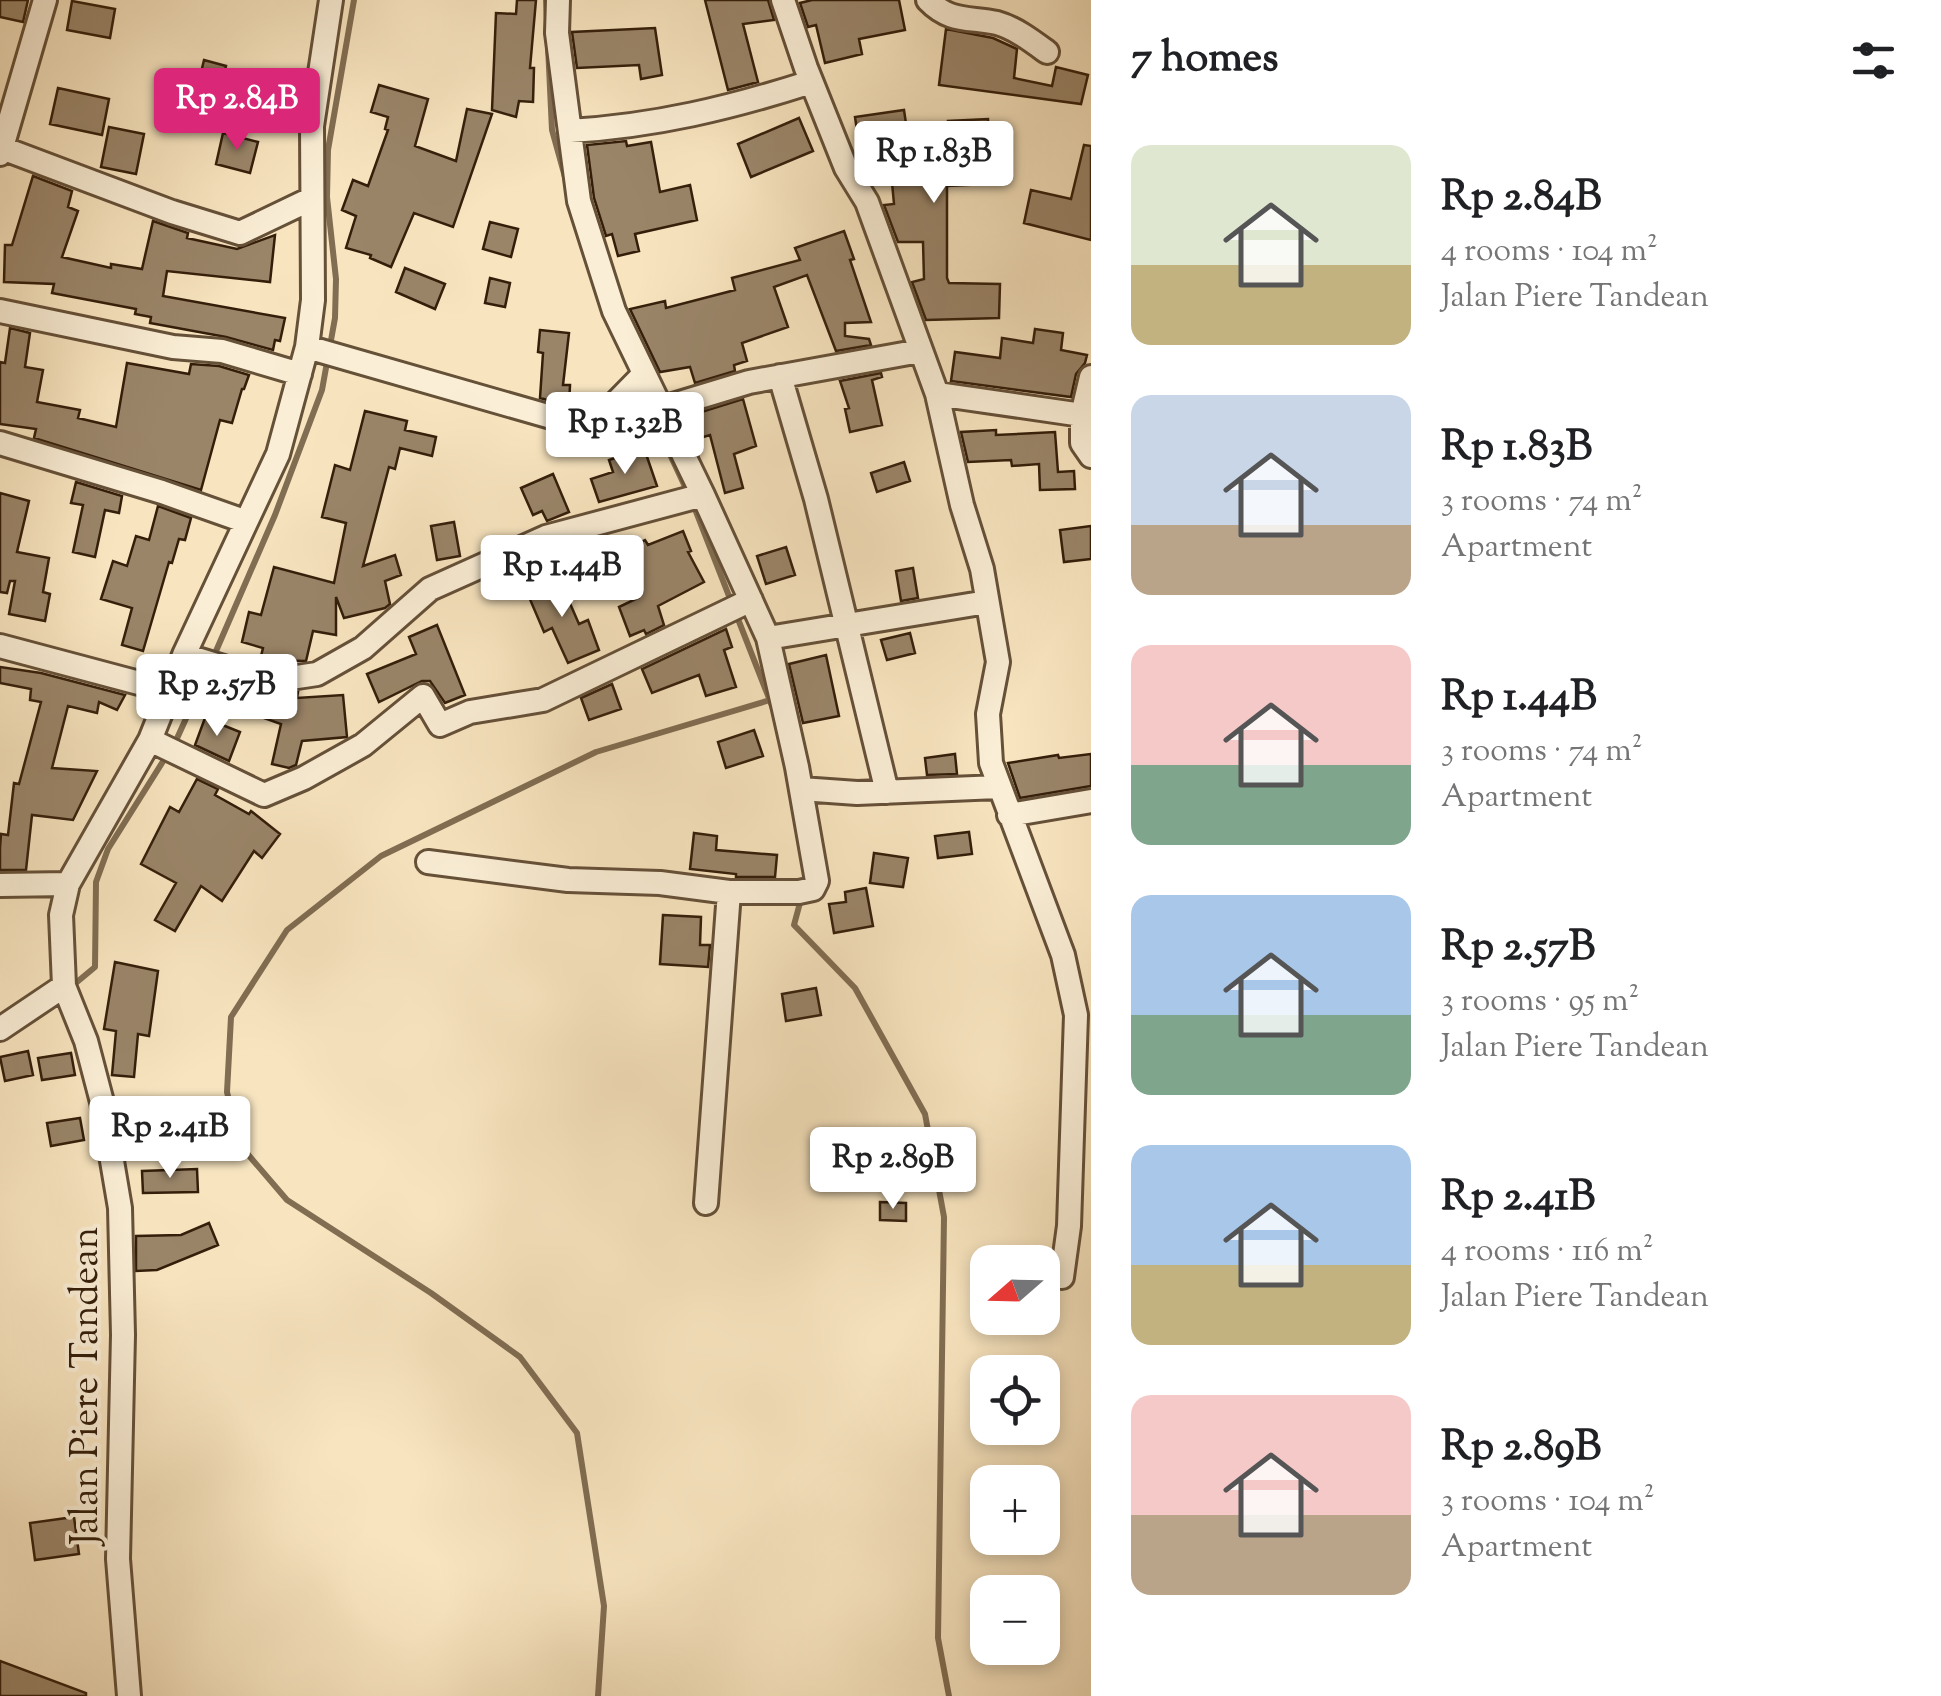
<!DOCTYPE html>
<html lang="en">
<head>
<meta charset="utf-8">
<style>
  :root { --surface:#fff; --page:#f2f2f2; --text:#202124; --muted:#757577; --accent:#db2777 }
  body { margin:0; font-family:"Sorts Mill Goudy",serif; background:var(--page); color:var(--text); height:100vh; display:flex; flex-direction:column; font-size:38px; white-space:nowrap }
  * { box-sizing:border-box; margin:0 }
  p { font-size:32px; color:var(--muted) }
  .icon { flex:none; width:55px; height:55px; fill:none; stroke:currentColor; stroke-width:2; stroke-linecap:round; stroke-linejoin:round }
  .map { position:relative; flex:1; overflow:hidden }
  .details { display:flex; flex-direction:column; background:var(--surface); width:850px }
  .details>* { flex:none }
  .needle { width:65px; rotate:250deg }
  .fabs { position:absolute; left:970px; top:1245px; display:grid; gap:20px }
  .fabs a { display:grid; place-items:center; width:90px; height:90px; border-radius:20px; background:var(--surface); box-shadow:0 5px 15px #0003; font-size:50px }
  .price { position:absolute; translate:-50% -85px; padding:0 22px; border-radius:10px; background:#fff; color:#222; font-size:32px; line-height:65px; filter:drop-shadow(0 2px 5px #0008) }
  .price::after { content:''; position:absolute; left:50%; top:60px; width:30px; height:22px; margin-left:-15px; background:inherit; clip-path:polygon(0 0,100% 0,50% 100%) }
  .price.active { background:var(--accent); color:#fff }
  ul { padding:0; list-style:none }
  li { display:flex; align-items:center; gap:30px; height:250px; padding:0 40px }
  li span { display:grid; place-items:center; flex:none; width:280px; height:200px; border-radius:20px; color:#555 }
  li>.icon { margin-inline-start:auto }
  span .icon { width:120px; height:120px; fill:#fffc; stroke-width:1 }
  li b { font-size:42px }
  h2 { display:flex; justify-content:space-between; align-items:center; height:120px; padding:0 40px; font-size:42px }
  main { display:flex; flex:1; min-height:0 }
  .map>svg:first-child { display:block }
</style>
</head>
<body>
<main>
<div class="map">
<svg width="1091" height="1696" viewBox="0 0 1091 1696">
  <rect width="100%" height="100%" fill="#f8e5c0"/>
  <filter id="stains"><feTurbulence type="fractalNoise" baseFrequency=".002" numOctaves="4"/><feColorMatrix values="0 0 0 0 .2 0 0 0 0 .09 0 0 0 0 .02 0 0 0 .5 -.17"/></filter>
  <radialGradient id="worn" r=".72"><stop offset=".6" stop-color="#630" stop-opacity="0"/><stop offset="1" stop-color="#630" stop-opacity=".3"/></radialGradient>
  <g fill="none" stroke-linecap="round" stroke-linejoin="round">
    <!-- stream -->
    <path stroke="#816d52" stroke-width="6" d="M546 0 547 19
      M548 46 552 130 565 177
      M638 386 688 493
      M693 504 774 711
      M213 658 275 515 322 390 335 318 336 279 327 197 328 150 354 0
      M174 745 208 670
      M801 899 794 925 855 988 925 1114 944 1217 938 1638 949 1696
      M71 987 95 967 96 882 108 849 167 755
      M598 1696 604 1606 577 1433 520 1357 431 1293 287 1200 239 1144 227 1092 231 1017 287 930 381 856 596 752 770 700"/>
  </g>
  <!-- building -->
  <path fill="#9a8569" stroke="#341e0a" stroke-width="2.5" d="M0 0H28L23 22 0 17Z
    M517 0H536L530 68H534L533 102 519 101 516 117 492 110 496 13 516 14Z
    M705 0H768L774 20 743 24 758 82 728 90Z
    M812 0H899L905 30 859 39 862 54 825 63 816 25 808 27 800 3Z
    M72 1 115 9 110 38 67 30Z
    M655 28 662 75 641 79 639 65 577 68 572 32Z
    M946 29 993 38 1017 49 1014 78 1052 86 1056 67 1088 75 1081 104 939 85Z
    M204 60 226 66 221 87 199 81Z
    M379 85 428 99 415 146 456 161 467 109 492 114 453 227 414 213 391 267 370 258 371 255 346 248 356 216 342 210 353 180 368 186 388 130 385 129 388 117 371 112Z
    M58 88 109 99 102 135 50 124Z
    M163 93 191 98 188 120 159 115Z
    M904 110 909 144 949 141 948 121 988 119 989 152H984L985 184 947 186V278L949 283 1000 284 999 318 926 320 912 282 924 279 923 242H898L884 205 894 204 888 140 859 144 855 117Z
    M799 118 813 151 751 177 738 144Z
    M109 127 144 134 136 174 101 167Z
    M223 133 258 142 250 173 216 164Z
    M626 141 627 146 651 142 660 192 690 185 697 220 635 234 639 251 618 256 612 234 606 236 594 198 587 145Z
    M1084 145 1091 146V240L1024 223 1031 190 1071 199Z
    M33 176 72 191 68 207 78 211 62 257 111 268V264L142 269 153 221 188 233 187 238 237 249 275 235 270 282 167 271 163 296 285 318 280 341 275 340 273 350 226 337 150 323 151 317 135 314 136 309 52 293 54 284 4 282 5 245H12Z
    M490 222 518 229 511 257 483 249Z
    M844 231 854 259 850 260 871 322 845 323V336L869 339 871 345 836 351 807 275 774 287 788 327 742 343 747 361 734 365 735 371 695 383 690 367 660 372 630 309 665 301 666 308 735 290 732 278 800 260 795 248Z
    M405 268 445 284 435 309 396 292Z
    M490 278 510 283 505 307 485 303Z
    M10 328 30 333 25 367 43 370 37 402 80 410 78 418 116 427 127 363 189 374 191 364 219 366 249 375 244 389H242L232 423 220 420 201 490 34 438 36 429 0 424V362L5 363Z
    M1035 329 1063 333 1061 350 1087 355 1085 363 1076 374 1071 397 951 381 955 352 1000 358 1002 338 1033 343Z
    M540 330 569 333 563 385H570L569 406 540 398 543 353 538 352Z
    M881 373 882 377 872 380 882 425 850 432 845 409 849 408 840 381Z
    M743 399 756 446 734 454 743 488 725 493 710 435 693 440 682 418Z
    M365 411 407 421 405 430 436 437 432 456 400 448 395 469 389 467 363 566 395 555 401 575 385 581 390 604 385 608 344 618 336 597V635L313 631 306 661 260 660 263 648 242 642 249 612 261 615 274 567 334 583 346 523 322 517 335 465 350 470Z
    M996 430V435L1055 432 1058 472 1074 471 1075 489 1040 490 1039 464 1012 466 1011 460 968 462 961 432Z
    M644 448 657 486 599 502 591 479 613 472 609 460Z
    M904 462 910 481 877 492 871 473Z
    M553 474 569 512 547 521 542 511 533 515 521 488Z
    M76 482 122 496 119 513 105 510 95 557 73 552 83 505 71 503Z
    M0 493 29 501 17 552 49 558 43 592 50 594 45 621 9 614 15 581H10L7 593 0 592Z
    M158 506 191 518 185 540 179 539 172 563 169 562 143 651 122 645 132 608 101 599 113 561 127 566 136 536 149 540Z
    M454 522 460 556 437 560 431 526Z
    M1091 526V559L1064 562 1060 530Z
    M683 531 691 551 688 552 704 582 658 606 664 625 646 634 644 630 630 636 619 607 638 598 617 553 645 540 648 545Z
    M786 547 795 575 766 584 757 556Z
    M913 568 918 598 901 601 896 571Z
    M558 576 579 624 588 620 599 650 568 663 552 628 544 632 526 590Z
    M437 625 465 695 445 703 430 681H422L379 702 367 674 416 654 409 637Z
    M726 629 732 647 724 650 736 687 706 696 699 675 652 693 642 669Z
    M910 633 915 653 887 660 881 640Z
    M826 655 839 716 803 723 789 664Z
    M0 667 41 673 125 695 117 710 99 702 97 713 68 706 52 768 97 771 73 820 32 815 26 870H0V848L1 834 8 835 14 783 19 784 41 702 30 700 31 689 0 683Z
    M612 684 621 709 589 720 581 698Z
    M258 690 298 692 297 698 343 695 347 737 302 741 296 765 289 768 272 764 281 724 250 713Z
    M205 718 240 732 229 761 195 745Z
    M754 730 763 756 726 768 718 742Z
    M955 754 957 774 927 775 925 758Z
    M1091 754V786L1020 798 1008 763 1058 755 1059 758Z
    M197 779 218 789 215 795 249 814 251 811 280 834 262 858 254 851 222 901 201 886 175 931 155 920 176 883 141 864 170 807 179 812Z
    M969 832 972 854 938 858 935 836Z
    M694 833 717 836 716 850 777 855 775 877H736V874L690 869Z
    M874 853 908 858 903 887 870 883Z
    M866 888 873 926 834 933 829 904 846 902 845 892Z
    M663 915 701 917 700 945H710L708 967 660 964Z
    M115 962 158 971 149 1036 138 1034 134 1077 112 1075 116 1031 104 1029Z
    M816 988 821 1015 786 1021 782 994Z
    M28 1051 33 1075 5 1081 0 1057Z
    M71 1053 75 1075 42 1080 38 1058Z
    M154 1112 156 1135 123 1137 121 1114Z
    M80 1118 84 1140 51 1146 47 1123Z
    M197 1169 198 1192 143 1193 142 1171Z
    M880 1202 906 1203V1221L880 1220Z
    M209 1223 218 1245 157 1270 136 1271V1236L181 1235Z
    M74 1517 79 1554 35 1560 30 1523Z
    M0 1661 86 1693V1696H0Z"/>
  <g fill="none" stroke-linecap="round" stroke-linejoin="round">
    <!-- minor casing -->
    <g stroke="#655038" stroke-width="28">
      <path id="minor" d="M783 0 806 68 846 168 867 202 937 394 962 505 982 569 998 662 988 714 991 763 1063 955 1076 1015 1069 1226 1062 1277
        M928 0C950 23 969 17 997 23 1015 28 1032 41 1047 52
        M570 131C655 126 730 108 811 82
        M2 148 172 212 240 233 311 199
        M0 154 45 0
        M0 311 173 347 222 351 300 374
        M307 347 586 427 596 423 643 375
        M780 376 816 499 887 792
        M937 394 1082 415 1091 377
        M660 409 749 382 920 351
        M1082 415V443L1091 456
        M0 443 162 492 244 521
        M768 638 987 602
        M0 646 169 691
        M184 655 249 675 297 677 317 674 363 648 430 589 546 537 703 495
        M150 740 264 795 304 778 363 745 423 696 440 725 470 712 543 700 751 600
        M801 789 857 793 998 787
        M1009 815 1091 801
        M428 862 568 880 660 883 729 892H799L813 889 817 881 797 767 768 638 703 495 614 311 579 201 557 33 558 0
        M0 885 68 884
        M0 1029 64 986
        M706 1203 729 892
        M129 1696 118 1559 123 1335 120 1208 102 1102 86 1041 64 986 61 915 68 884 150 740 184 655 278 454 307 347 313 300 312 126 331 0"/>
    </g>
    <!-- minor -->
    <use href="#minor" stroke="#faeed6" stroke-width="22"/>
  </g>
  <g text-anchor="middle" stroke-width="8" stroke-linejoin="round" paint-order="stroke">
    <!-- street labels -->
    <g font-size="38" fill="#341e0a" stroke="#faeed6">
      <text transform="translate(84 1386) rotate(-90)" y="13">Jalan Piere Tandean</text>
    </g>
  </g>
  <rect width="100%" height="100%" filter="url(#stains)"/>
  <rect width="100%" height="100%" fill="url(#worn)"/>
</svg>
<div class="fabs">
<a><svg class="needle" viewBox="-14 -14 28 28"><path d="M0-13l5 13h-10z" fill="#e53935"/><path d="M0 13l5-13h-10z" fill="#757577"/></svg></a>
<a><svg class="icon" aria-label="locate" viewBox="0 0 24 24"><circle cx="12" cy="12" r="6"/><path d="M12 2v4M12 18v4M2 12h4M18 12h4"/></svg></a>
<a>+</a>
<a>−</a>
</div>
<b class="price active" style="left:237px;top:153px">Rp 2.84B</b>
<b class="price" style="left:934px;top:206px">Rp 1.83B</b>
<b class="price" style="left:625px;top:477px">Rp 1.32B</b>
<b class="price" style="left:562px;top:620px">Rp 1.44B</b>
<b class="price" style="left:217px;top:739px">Rp 2.57B</b>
<b class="price" style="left:170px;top:1181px">Rp 2.41B</b>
<b class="price" style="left:893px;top:1212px">Rp 2.89B</b>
</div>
<section class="details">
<h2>7 homes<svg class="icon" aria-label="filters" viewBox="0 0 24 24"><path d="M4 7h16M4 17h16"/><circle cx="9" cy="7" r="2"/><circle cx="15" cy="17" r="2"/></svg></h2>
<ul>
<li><span style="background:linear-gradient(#dfe7d0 60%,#c2b280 0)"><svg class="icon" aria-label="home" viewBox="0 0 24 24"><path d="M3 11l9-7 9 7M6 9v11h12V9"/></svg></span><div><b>Rp 2.84B</b><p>4 rooms · 104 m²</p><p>Jalan Piere Tandean</p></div></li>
<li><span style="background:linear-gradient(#c9d6e8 65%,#b9a48a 0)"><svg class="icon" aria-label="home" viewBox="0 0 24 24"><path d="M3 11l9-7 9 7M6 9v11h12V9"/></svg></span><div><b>Rp 1.83B</b><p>3 rooms · 74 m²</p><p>Apartment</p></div></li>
<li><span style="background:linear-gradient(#f6c9c9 60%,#7fa58c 0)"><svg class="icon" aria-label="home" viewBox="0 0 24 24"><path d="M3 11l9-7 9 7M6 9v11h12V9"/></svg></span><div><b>Rp 1.44B</b><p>3 rooms · 74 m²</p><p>Apartment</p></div></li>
<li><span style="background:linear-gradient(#a9c7e8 60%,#7fa58c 0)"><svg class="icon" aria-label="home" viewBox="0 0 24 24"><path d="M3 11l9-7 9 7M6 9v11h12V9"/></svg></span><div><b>Rp 2.57B</b><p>3 rooms · 95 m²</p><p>Jalan Piere Tandean</p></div></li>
<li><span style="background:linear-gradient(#a9c7e8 60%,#c2b280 0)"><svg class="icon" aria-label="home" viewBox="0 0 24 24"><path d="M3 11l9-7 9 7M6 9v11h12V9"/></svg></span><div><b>Rp 2.41B</b><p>4 rooms · 116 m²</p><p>Jalan Piere Tandean</p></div></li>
<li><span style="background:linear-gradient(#f6c9c9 60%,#b9a48a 0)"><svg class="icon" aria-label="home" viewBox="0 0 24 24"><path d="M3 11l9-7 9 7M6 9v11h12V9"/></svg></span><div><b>Rp 2.89B</b><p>3 rooms · 104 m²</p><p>Apartment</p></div></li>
</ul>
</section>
</main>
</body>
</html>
